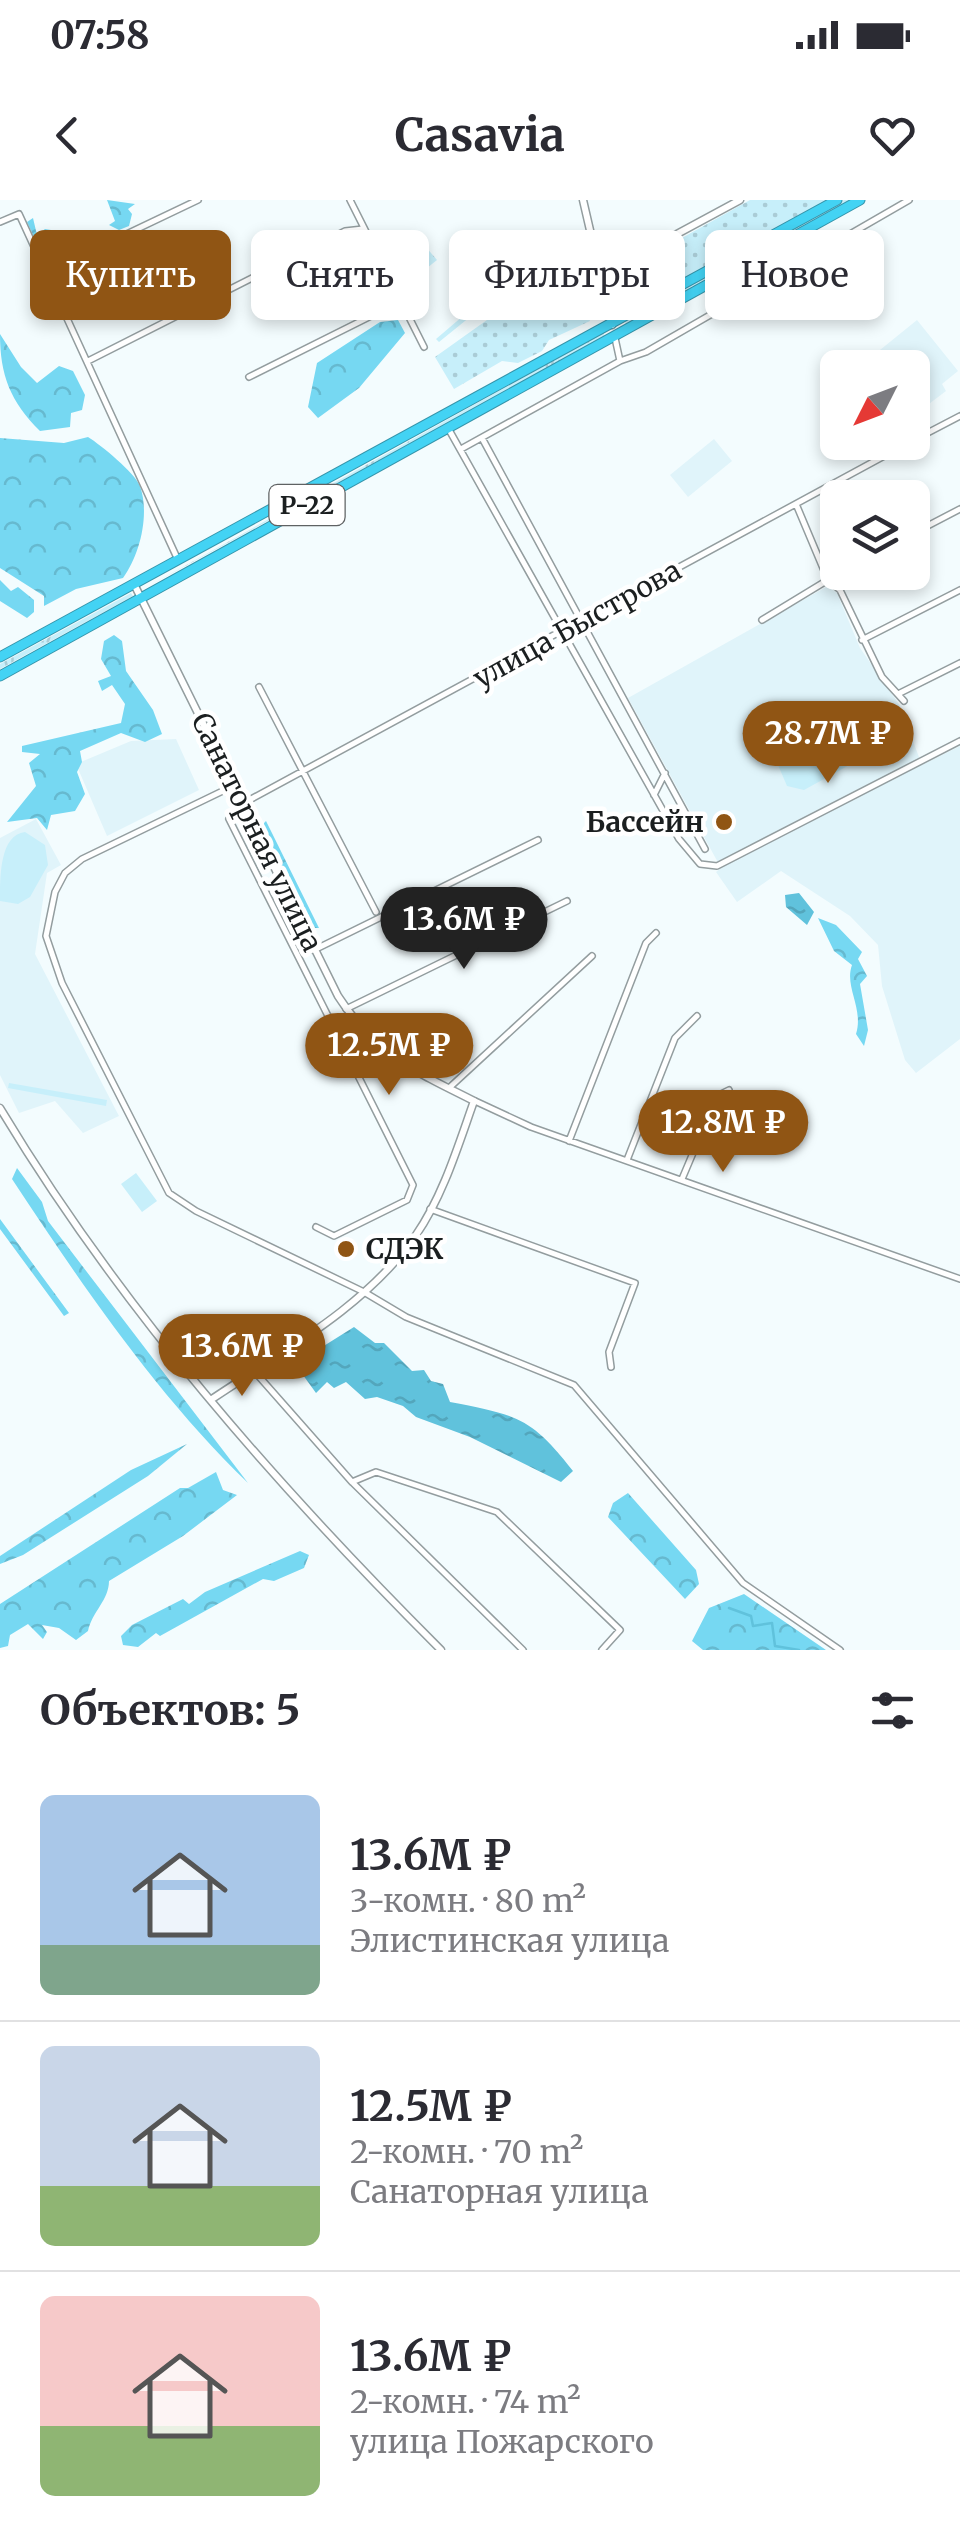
<!DOCTYPE html>
<html lang="ru">
<head>
<meta charset="utf-8">
<style>
  :root { --surface:#fff; --page:#f2f2f3; --text:#2b2b33; --muted:#7c7c81; --line:#e1e1e2; --accent:#905514 }
  body { margin:0; font-family:Merriweather,serif; background:var(--page); color:var(--text); height:100vh; display:flex; flex-direction:column; font-size:38px; white-space:nowrap }
  * { box-sizing:border-box; margin:0 }
  p { font-size:32px; color:var(--muted) }
  .icon { flex:none; width:55px; height:55px; fill:none; stroke:currentColor; stroke-width:2; stroke-linecap:round; stroke-linejoin:round }
  .map { position:relative; height:1450px; overflow:hidden }
  .side { display:flex; flex-direction:column; background:var(--surface); flex:1 }
  .side>* { flex:none }
  .banner { position:absolute; left:30px; top:30px; width:900px; height:90px; display:flex; gap:20px }
  .needle { width:65px; rotate:228deg }
  .buttons { position:absolute; left:820px; top:150px; display:grid; gap:20px }
  .buttons a { display:grid; place-items:center; width:110px; height:110px; border-radius:15px; background:var(--surface); box-shadow:0 5px 15px #0003; font-size:50px }
  .price { position:absolute; translate:-50% -85px; padding:0 22px; border-radius:35px; background:var(--accent); color:#fff; font-size:32px; line-height:65px; filter:drop-shadow(0 2px 5px #0008) }
  .price::after { content:''; position:absolute; left:50%; top:60px; width:30px; height:22px; margin-left:-15px; background:inherit; clip-path:polygon(0 0,100% 0,50% 100%) }
  .price.on { background:#222; color:#fff }
  ul { padding:0; list-style:none }
  li { display:flex; align-items:center; gap:30px; height:250px; padding:0 40px }
  li+li { border-top:2px solid var(--line) }
  li span { display:grid; place-items:center; flex:none; width:280px; height:200px; border-radius:15px; color:#555 }
  li>.icon { margin-inline-start:auto }
  span .icon { width:120px; height:120px; fill:#fffc; stroke-width:1 }
  li b { font-size:42px }
  h2 { display:flex; justify-content:space-between; align-items:center; height:120px; padding:0 40px; font-size:42px }
  .chip { padding:0 35px; border-radius:15px; background:var(--surface); box-shadow:0 5px 15px #0003; font-size:35px; line-height:90px }
  .chip.on { background:var(--accent); color:#fff }
  .status { display:flex; justify-content:space-between; align-items:center; height:70px; padding:0 50px; background:var(--surface); direction:ltr }
  .status svg { height:28px; fill:currentColor }
  header { display:flex; justify-content:space-between; align-items:center; height:130px; padding:0 40px; background:var(--surface); font-size:45px; font-weight:700 }
  .map>svg:first-child { display:block }
</style>
</head>
<body>
<div class="status"><b>07:58</b><svg viewBox="0 0 49 12"><path d="M0 12V9h3v3zM5 12V6h3v6zM10 12V3h3v9zM15 12V0h3v12zM26 1h20v11H26zM47 4h2v5h-2z"/></svg></div>
<header><svg class="icon" aria-label="back" viewBox="0 0 24 24"><path d="M15 5l-7 7 7 7"/></svg>Casavia<svg class="icon" aria-label="heart" viewBox="0 0 24 24"><path d="M12 20l-8-8c-3-5 5-10 8-4 3-6 11-1 8 4z"/></svg></header>
<div class="map">
<svg width="960" height="1450" viewBox="0 0 960 1450">
  <defs>
    <pattern id="grass-tufts" width="24" height="20" patternUnits="userSpaceOnUse" patternTransform="scale(2.5)"><rect width="24" height="20" fill="#c7effa"/><path d="M3 7l-1-3M5 7V3M7 7l1-3M15 17l-1-3M17 17v-4M19 17l1-3" fill="none" stroke="#aaccd6"/></pattern>
    <pattern id="forest-crowns" width="20" height="18" patternUnits="userSpaceOnUse" patternTransform="scale(2.5)"><rect width="20" height="18" fill="#76d8f2"/><path d="M2 6a3 3 0 1 1 6 0M12 15a3 3 0 1 1 6 0" fill="none" stroke="#66b9cf"/></pattern>
    <pattern id="park-dots" width="8" height="8" patternUnits="userSpaceOnUse" patternTransform="scale(2.5)"><rect width="8" height="8" fill="#c7effa"/><path d="M2 2h.1M6 6h.1" fill="none" stroke="#aaccd6" stroke-width="1.8" stroke-linecap="round"/></pattern>
    <pattern id="water-ripples" width="26" height="14" patternUnits="userSpaceOnUse" patternTransform="scale(2.5)"><rect width="26" height="14" fill="#60c2dc"/><path d="M2 4q2-2 4 0t4 0M15 11q2-2 4 0t4 0" fill="none" stroke="#53a6bc"/></pattern>
  </defs>
  <rect width="100%" height="100%" fill="#f3fcfe"/>
  <!-- built -->
  <path fill="#e0f4fa" d="M917 120 958 171 942 184 946 191 913 216 912 168 859 167Z
    M714 239 732 261 688 297 670 275Z
    M828 386 837 393 860 448 899 504 922 565 960 546V839L916 873 905 860 882 786 878 745 850 716 781 671 737 702 716 672 721 668 628 498Z
    M176 539 199 590 107 636 76 564 131 541Z
    M36 619 61 665 47 673 35 754 119 916 83 933 55 901 19 913 0 875V638Z"/>
  <!-- grass -->
  <path fill="url(#grass-tufts)" d="M844 0H852L625 125 626 119Z
    M603 133 606 137 600 140 145 388Z
    M131 393 133 396 0 469V464Z"/>
  <!-- forest -->
  <path fill="url(#forest-crowns)" d="M107 0 135 4 128 9 132 14 129 26 119 30 109 25 115 21Z
    M33 18 37 35 45 29 57 31 58 39 51 41H62L67 48 65 60 41 52 27 22Z
    M398 120 405 133 359 188 318 218 308 207 317 163 380 122Z
    M0 134 21 167 37 183 59 166 73 171 85 195 82 210 71 213 70 227 40 231C10 201 0 175 0 134Z
    M88 237C101 245 135 273 140 286 150 314 140 355 123 378L76 389 44 406V396L0 368V238L64 243Z
    M0 380 11 391 18 387 34 400V412L27 418 0 401Z
    M114 435 122 441 126 471 153 510 162 534 145 542 121 533 80 551 82 562 77 572 85 594 75 611 51 615 47 630 37 618 7 622 36 586 29 563 40 554 22 552V546L121 523 125 504 112 485 102 491 98 481 111 476 101 459 104 441Z
    M266 621 319 728H312L261 626Z
    M818 718 836 725 862 752 858 759 867 776 860 784 868 830 864 846 856 834C864 808 844 787 852 765L834 751Z
    M17 968 42 1002 48 1021 248 1283C156 1194 82 1085 12 979Z
    M0 1019 69 1113 64 1116 0 1029Z
    M187 1244 148 1276 23 1355 0 1364V1356L131 1270Z
    M216 1272 223 1290 237 1295 183 1336 109 1381C109 1400 92 1412 88 1431L76 1440 59 1428 42 1425 47 1432 43 1439 28 1424 10 1435 8 1446 0 1448V1404L180 1288H188Z
    M628 1293 696 1370 699 1384 685 1399 608 1317 613 1303Z
    M300 1351 309 1355 304 1368 274 1381 263 1379 160 1436 156 1433 138 1447 123 1445 121 1436 132 1425 183 1399 189 1404 205 1392Z
    M744 1394 826 1450H703L692 1441 709 1408Z"/>
  <!-- park -->
  <path fill="url(#park-dots)" d="M750 0H827L629 109 621 72Z
    M397 30 413 32 437 60 407 84 392 79 395 60 386 56 382 40Z
    M504 81 529 94 537 81 561 108 583 99 590 121 549 140 542 151 518 163 502 161 454 189 435 157 501 110 512 88 507 87 439 142 436 139Z"/>
  <!-- pitch -->
  <path fill="#c7effa" d="M864 515 880 530 873 552 804 590 787 586 778 565C787 542 840 516 864 515Z
    M25 632 45 645 48 665 30 697 18 704 0 701C0 675 0 635 25 632Z
    M9 883 107 900 106 906 8 888Z
    M136 973 157 1001 142 1012 121 984Z"/>
  <!-- water -->
  <path fill="url(#water-ripples)" d="M799 693 814 712 807 725 786 707 785 695Z
    M354 1127 375 1143H384L412 1171 424 1170 431 1181 443 1184 450 1202C517 1215 531 1217 573 1271L561 1282 470 1237 416 1217 403 1206 377 1197 365 1199 346 1182 334 1188 327 1182 316 1193 295 1164Z"/>
  <g fill="none" stroke-linecap="round" stroke-linejoin="round">
    <!-- stream -->
    <path stroke="#60c2dc" stroke-width="2.5" d="M729 1408 751 1416 753 1426 772 1423 775 1446 799 1450"/>
    <!-- street casing -->
    <g stroke="#939d9f" stroke-width="8">
      <path id="street" d="M350 0 424 147
        M0 22 19 14 178 360
        M47 72 198 0
        M615 138 620 161 646 152 909 0
        M88 161 345 31 363 29
        M249 177 399 102
        M448 228 679 639 700 664 717 666 960 541
        M482 238 705 649
        M912 241 960 216
        M461 249 620 161
        M796 304 828 380 840 390 882 477 904 501
        M912 334 960 309
        M762 420 841 372
        M862 440 960 390
        M259 487 376 712
        M898 494 960 463
        M233 586 82 659 65 673 55 692 46 736 62 783 169 993 196 1011 364 1092 406 1117 574 1185 743 1383 840 1450
        M654 595 665 573
        M242 604 910 242
        M246 610 229 619 413 985 407 1000 334 1036 316 1027
        M314 750 538 640
        M346 809 567 701
        M449 888 592 756
        M475 901 531 927 960 1079
        M569 941 646 743 656 733
        M627 960 675 838 697 816
        M682 979 717 896 729 890
        M430 1009 635 1083 609 1152 611 1167
        M255 1172 352 1282 523 1450
        M352 1282 376 1272 497 1312 620 1430 602 1450"/>
    </g>
    <!-- secondary casing -->
    <g stroke="#939d9f" stroke-width="9">
      <path id="secondary" d="M583 0 612 125
        M601 75 740 0
        M134 384 338 796C378 857 411 869 474 901 458 946 443 996 416 1035 367 1106 282 1152 212 1199
        M0 908C120 1108 276 1285 441 1450"/>
    </g>
    <!-- highway casing -->
    <g stroke="#3594aa" stroke-width="11">
      <path id="highway" d="M0 457 837 0
        M0 476 860 0"/>
    </g>
    <!-- street -->
    <use href="#street" stroke="#fff" stroke-width="5"/>
    <!-- secondary -->
    <use href="#secondary" stroke="#fff" stroke-width="6"/>
    <!-- highway -->
    <use href="#highway" stroke="#43d3f4" stroke-width="9"/>
  </g>
  <!-- markers -->
  <g fill="#905514" stroke="#fff" stroke-width="4">
    <circle cx="724" cy="622" r="10"/>
    <circle cx="346" cy="1049" r="10"/>
  </g>
  <g text-anchor="middle" stroke-width="9" stroke-linejoin="round" paint-order="stroke">
    <!-- shield labels -->
    <rect fill="#fff" stroke="#5f6263" stroke-width="2.5" x="269.5" y="285" width="75" height="40" rx="8"/>
    <g font-size="25" font-weight="bold" fill="#1b1f20">
      <text x="307" y="314">Р-22</text>
    </g>
    <!-- street labels -->
    <g font-size="28" fill="#1b1f20" stroke="#fff">
      <text transform="translate(577 424) rotate(-29)" y="10">улица Быстрова</text>
      <text transform="translate(257 632) rotate(64)" y="10">Санаторная улица</text>
    </g>
    <!-- poi labels -->
    <g font-size="28" font-weight="bold" fill="#1b1f20" stroke="#fff" text-anchor="end">
      <text x="704" y="632">Бассейн</text>
      <text x="366" y="1059" text-anchor="start">СДЭК</text>
    </g>
  </g>
</svg>
<div class="buttons">
<a><svg class="needle" viewBox="-14 -14 28 28"><path d="M0-13l5 13h-10z" fill="#e53935"/><path d="M0 13l5-13h-10z" fill="#7c7c81"/></svg></a>
<a><svg class="icon" aria-label="layers" viewBox="0 0 24 24"><path d="M12 4l9 5-9 5-9-5zM3 14l9 5 9-5"/></svg></a>
</div>
<b class="price" style="left:828px;top:586px">28.7M ₽</b>
<b class="price on" style="left:464px;top:772px">13.6M ₽</b>
<b class="price" style="left:389px;top:898px">12.5M ₽</b>
<b class="price" style="left:723px;top:975px">12.8M ₽</b>
<b class="price" style="left:242px;top:1199px">13.6M ₽</b>
<div class="banner">
<a class="chip on">Купить</a>
<a class="chip">Снять</a>
<a class="chip">Фильтры</a>
<a class="chip">Новое</a>
</div>
</div>
<section class="side">
<h2>Объектов: 5<svg class="icon" aria-label="filters" viewBox="0 0 24 24"><path d="M4 7h16M4 17h16"/><circle cx="9" cy="7" r="2"/><circle cx="15" cy="17" r="2"/></svg></h2>
<ul>
<li><span style="background:linear-gradient(#a9c7e8 75%,#7fa58c 0)"><svg class="icon" aria-label="home" viewBox="0 0 24 24"><path d="M3 11l9-7 9 7M6 9v11h12V9"/></svg></span><div><b>13.6M ₽</b><p>3-комн. · 80 m²</p><p>Элистинская улица</p></div></li>
<li><span style="background:linear-gradient(#c9d6e8 70%,#8fb573 0)"><svg class="icon" aria-label="home" viewBox="0 0 24 24"><path d="M3 11l9-7 9 7M6 9v11h12V9"/></svg></span><div><b>12.5M ₽</b><p>2-комн. · 70 m²</p><p>Санаторная улица</p></div></li>
<li><span style="background:linear-gradient(#f6c9c9 65%,#8fb573 0)"><svg class="icon" aria-label="home" viewBox="0 0 24 24"><path d="M3 11l9-7 9 7M6 9v11h12V9"/></svg></span><div><b>13.6M ₽</b><p>2-комн. · 74 m²</p><p>улица Пожарского</p></div></li>
</ul>
</section>
</body>
</html>
